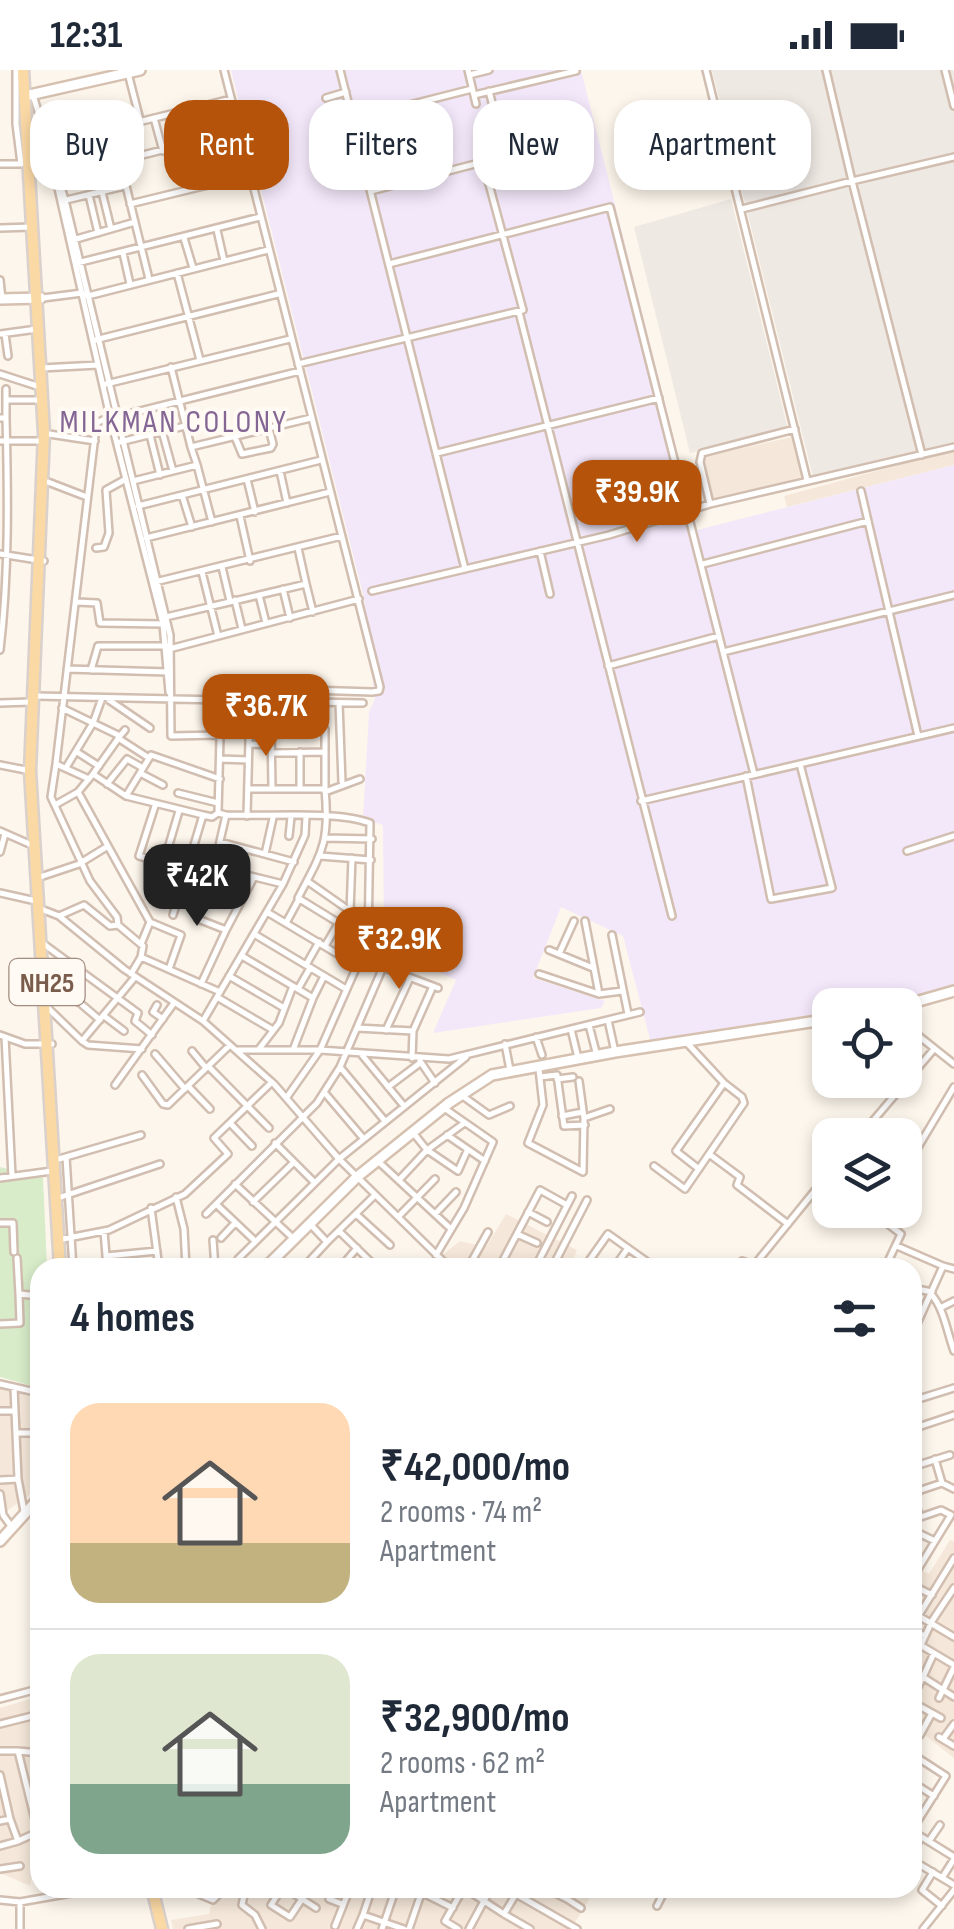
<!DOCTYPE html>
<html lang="en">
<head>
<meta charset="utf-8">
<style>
  :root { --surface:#fff; --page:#f6f6f7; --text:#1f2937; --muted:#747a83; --line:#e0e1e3; --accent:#b45309 }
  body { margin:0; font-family:"Sofia Sans Condensed",sans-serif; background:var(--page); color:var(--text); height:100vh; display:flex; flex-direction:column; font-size:38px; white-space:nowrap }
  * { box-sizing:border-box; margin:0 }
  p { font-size:32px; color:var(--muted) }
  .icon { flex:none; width:55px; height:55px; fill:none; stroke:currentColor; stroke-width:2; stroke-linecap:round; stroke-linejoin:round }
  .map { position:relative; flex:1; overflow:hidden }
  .sheet { position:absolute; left:30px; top:1188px; width:892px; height:640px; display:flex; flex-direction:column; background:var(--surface); border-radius:30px; box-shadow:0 5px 15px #0003 }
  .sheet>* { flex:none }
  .guide { position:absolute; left:30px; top:30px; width:895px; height:90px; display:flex; gap:20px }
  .tools { position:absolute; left:812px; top:918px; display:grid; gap:20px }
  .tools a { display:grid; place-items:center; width:110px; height:110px; border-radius:20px; background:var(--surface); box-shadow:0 5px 15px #0003; font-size:50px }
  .price { position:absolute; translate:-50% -85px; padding:0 22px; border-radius:20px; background:var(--accent); color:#fff; font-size:32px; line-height:65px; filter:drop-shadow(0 2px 5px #0008) }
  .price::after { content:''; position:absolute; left:50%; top:60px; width:30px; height:22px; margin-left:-15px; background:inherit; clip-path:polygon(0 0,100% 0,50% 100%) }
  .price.current { background:#222; color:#fff }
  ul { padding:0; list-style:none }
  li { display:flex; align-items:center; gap:30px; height:250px; padding:0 40px }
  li+li { border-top:2px solid var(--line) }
  li span { display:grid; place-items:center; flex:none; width:280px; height:200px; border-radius:30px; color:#555 }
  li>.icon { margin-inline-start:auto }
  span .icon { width:120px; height:120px; fill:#fffc; stroke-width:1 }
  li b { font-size:42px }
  h2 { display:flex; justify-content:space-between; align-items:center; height:120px; padding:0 40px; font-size:42px }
  .chip { padding:0 35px; border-radius:30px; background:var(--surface); box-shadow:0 5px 15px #0003; font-size:35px; line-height:90px }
  .chip.current { background:var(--accent); color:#fff }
  .status { display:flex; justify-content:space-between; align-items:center; height:70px; padding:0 50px; background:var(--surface); direction:ltr }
  .status svg { height:28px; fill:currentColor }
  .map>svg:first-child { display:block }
</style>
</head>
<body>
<div class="status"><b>12:31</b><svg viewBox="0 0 49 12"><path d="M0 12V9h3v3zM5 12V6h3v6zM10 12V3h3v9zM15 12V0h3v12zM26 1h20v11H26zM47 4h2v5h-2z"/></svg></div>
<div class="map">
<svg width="954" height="1859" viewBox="0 0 954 1859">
  <rect width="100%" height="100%" fill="#fdf6ec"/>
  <!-- residential -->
  <path fill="#f5e8da" d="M792 367 803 411 712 437 699 388Z
    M954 380V395L787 437 784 426Z
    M506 1144 577 1180 570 1197 426 1198 460 1171 486 1177Z
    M0 1316 40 1326V1414L32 1423 5 1442 0 1426Z
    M950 1470 954 1471V1688L913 1656 912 1496 929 1504Z
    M40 1626V1759L30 1816 0 1803V1638Z
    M215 1818H596L571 1859H173L171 1850 209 1844Z"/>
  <!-- industrial -->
  <path fill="#efe9e4" d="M712 0H954V372L813 407Z
    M731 129 788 359 690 383 634 157Z"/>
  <!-- education -->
  <path fill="#f3e8fa" d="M231 0H581L697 460 954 395V920L903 935H830V949L652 977 623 866 561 837 533 908 605 931 601 938 433 963 456 910 384 877 383 755 363 749 369 642 375 629 364 528Z"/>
  <!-- green -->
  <path fill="#d8ecc9" d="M0 1097 43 1108 47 1197 40 1198V1318L0 1307Z"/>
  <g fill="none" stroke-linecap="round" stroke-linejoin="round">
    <!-- street casing -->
    <g stroke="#d1beb0" stroke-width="10">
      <path id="street" d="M16 0V54L21 94
        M224 0 380 617 379 621 372 622 310 620
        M340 0 465 499 372 521
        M468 0 476 34
        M706 0 807 410
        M826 0 852 111 954 87
        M945 0 954 36
        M128 3 140 50
        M469 5 489 0
        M33 25 65 130 170 565 171 666 220 665
        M474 25 576 1
        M326 28 346 22
        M187 40 194 71
        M154 48 163 81
        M354 49 472 19
        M112 59 149 209
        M93 64 102 97
        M47 70 110 347 163 554 169 622
        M50 74 231 29
        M318 81 359 73
        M0 94H21
        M59 106 238 61
        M371 121 506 86 489 21
        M102 122 111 159
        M89 125 98 163
        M62 131 125 116
        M130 134 249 105
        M742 139 852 111 922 385
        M0 158 32 157
        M217 160 224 191
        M184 168 193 198
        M73 170 135 152
        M123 183 130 214
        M77 193 260 147
        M389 194 610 137 754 704
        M177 203 200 290
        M0 210 2 229
        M43 228 82 223 88 226 268 180
        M519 242 672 846
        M0 264 37 259
        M5 264 8 286
        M95 270 278 224
        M298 294 523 240 483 92
        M171 297 191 377
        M41 298 98 295
        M0 304 40 317
        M106 314 290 269
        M6 319V348
        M6 330H43
        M116 347 300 301
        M0 348H6C8 425 9 504 0 580
        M162 361 173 401
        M49 364 95 371
        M150 365 160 405
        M235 367 242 384 271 378 273 374 269 359
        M0 371H41
        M120 372 185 356
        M437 383 659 328
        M197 395 212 452
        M280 401 287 433
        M247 409 255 442
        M133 411 197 395 191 377 311 348
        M48 412 87 427
        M861 421 918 666
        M182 425 192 457
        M710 434 700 392 702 383 795 359
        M138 436 321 390
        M240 446 250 491
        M146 468 330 422
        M96 478 104 477 109 463 106 420 126 409
        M540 481 550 524
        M0 484 44 491
        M703 494 868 451
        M222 497 230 531
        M465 499 609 465 710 434 954 377
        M202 502 218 566
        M155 512 342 466
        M306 514 313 542
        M283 519 290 548
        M259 525 266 553
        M235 530 242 559
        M77 532 97 533 100 553 163 554
        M166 547 306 514 298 478
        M173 578 359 529
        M723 582 954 525
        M608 596 719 566
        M67 599 168 602
        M91 600 98 576H167
        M36 626 363 633
        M109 630 150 658
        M0 633 31 632
        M339 633 342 712
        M62 638 93 653 102 628
        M271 659 272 718
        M118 668 149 688
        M249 674 271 675
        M77 682 99 696
        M272 683 324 682
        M220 689 248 690
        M56 694 51 727 90 811 117 847 118 855
        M0 695 31 701
        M67 696 93 653 120 666 125 660
        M140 703 163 715
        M93 704 120 666
        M746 706 771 829 832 818 800 694
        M89 709 56 694 96 357 98 352 110 347
        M107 714 127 689 143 698
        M248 719H325V659H249
        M300 719V682
        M78 722 93 704 126 726
        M325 722 360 709
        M178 723 218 733
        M641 731 954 658
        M55 735 78 722 150 852 141 874
        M155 736 139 786 210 808 214 797
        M218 743 212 747 203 745 126 726 151 685 220 709
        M226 745C267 747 335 740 370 753L368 871 298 828C322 782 330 773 325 719
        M247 746 250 631
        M0 761 34 776
        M289 766 291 747
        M326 768 372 769
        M220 772 294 792
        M907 781 954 766
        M0 782 5 764
        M265 784 273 748
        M320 786 371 790
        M82 792 108 776
        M40 807 82 793
        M210 808 198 849 226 860 254 807
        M307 811 350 841 352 788
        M283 814 305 765 306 747
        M206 821 242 830
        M0 823 36 831
        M153 829 179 741
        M41 839 59 846 124 899 203 951 230 975 274 1014 339 1089 450 1198
        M350 841 351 862
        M267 842 356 895
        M173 845 203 745
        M59 846 84 835 110 856 118 855 143 876 141 887 220 922
        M585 851 599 924 622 921
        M150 852 181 865 169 899
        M286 853 299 829
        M254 864 346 919
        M612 865 628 944
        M368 871 320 980 449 989 640 942
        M45 875 138 943 135 951 152 965
        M325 876 338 854
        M549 880 593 898
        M559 884 574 851
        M242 886 313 928 324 906
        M372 893 438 918
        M306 895 319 872
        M131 904 141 887
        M539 904 599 924
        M229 906 284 938
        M135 907 82 971 88 975 142 979
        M201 914 226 860
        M48 918 80 933 100 950
        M298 919 310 898
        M217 927 273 960
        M157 935 153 942 163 949
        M49 939 82 971
        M104 946 124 961
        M608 950 615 982
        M203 951 283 814 214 797 226 745 218 743 221 630
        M589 955 597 986
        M905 955 954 994
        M357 958 413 961 433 916
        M571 959 578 988
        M386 960 410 908
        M0 965 25 974H52
        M5 967 12 1106
        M536 967 542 985
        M505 974 510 1000
        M688 974 724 1013 676 1081 699 1099
        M259 979 279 953 293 916
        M238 980H320
        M293 980 313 928
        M192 981 206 998
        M155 984 185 1019
        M362 985 404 1036
        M412 988 413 961
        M420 991 435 1013
        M208 996 269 1058
        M340 997 385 1051
        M539 999 543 1035 528 1073 583 1102 584 1048 579 1011
        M142 1005 163 1034 168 1035 230 975
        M540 1007 557 1005 564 1056 585 1055
        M557 1009 573 1007
        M115 1015 174 933
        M188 1016 210 1039
        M388 1017 420 993
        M324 1022 363 1068
        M287 1027 320 980
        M464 1027 489 1045 510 1036
        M562 1046 583 1042
        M584 1048 610 1039
        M230 1053 252 1076
        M415 1065 427 1080 458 1101 467 1081
        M447 1065 485 1091
        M861 1065 934 979
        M275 1073 314 1112
        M709 1084 740 1107 737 1115 788 1154
        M66 1087 73 1198
        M59 1089 141 1065
        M380 1093 451 1159
        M654 1096 685 1119 744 1033 742 1027 724 1013
        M905 1099 954 1017
        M0 1108 52 1101
        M399 1110 427 1080 463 1054
        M235 1114 294 1169
        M61 1127 160 1094
        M176 1127 184 1159 186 1198
        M253 1132 294 1092
        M151 1138 159 1198
        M880 1140 879 1147 901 1164 885 1198
        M528 1142 547 1152
        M206 1144 216 1134
        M356 1144 390 1175
        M435 1144 456 1122
        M398 1147 435 1109
        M0 1153H13L14 1182
        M312 1156 327 1172 375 1125
        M104 1161 107 1198
        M339 1161 375 1196
        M517 1164 537 1173
        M221 1168 235 1153
        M63 1169 109 1160 185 1124 228 1084 214 1068 272 1012
        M213 1170 215 1198
        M255 1171 216 1134 317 1033 340 997 383 897
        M897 1176 943 1196 912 1265
        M436 1185 464 1138 493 1072 447 1040
        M106 1186 157 1181
        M17 1188 19 1224
        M238 1189 339 1089 466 987
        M943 1196 954 1199
        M303 1198 327 1172
        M340 1198 357 1178
        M468 1198 488 1162
        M499 1198 540 1120 567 1135
        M535 1198 572 1126
        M552 1198 587 1130
        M584 1198 608 1164 656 1198
        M614 1198 628 1178
        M736 1198 742 1191 753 1195 756 1193 830 1102
        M912 1218 932 1222
        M931 1224C944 1238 947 1262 954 1281
        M942 1237 954 1231
        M0 1254 20 1253 19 1224 40 1226
        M0 1314 40 1323
        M40 1329V1340
        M912 1331 954 1318
        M0 1341H15L14 1317
        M912 1359 954 1345
        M16 1363H40
        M912 1382 917 1396
        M935 1389 942 1413
        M912 1397 950 1385
        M18 1409 24 1441
        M0 1410 18 1409 15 1341
        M912 1423 942 1413 954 1419
        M0 1424 3 1445 11 1456
        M912 1425 920 1447
        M912 1450 941 1440 951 1445 912 1509
        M912 1460 935 1471
        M912 1515 932 1525
        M912 1542 954 1567
        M919 1545 954 1488
        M912 1560 925 1566
        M912 1573 921 1575 932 1551 954 1518
        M922 1576 954 1595
        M934 1583 923 1607 954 1627
        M916 1621 923 1607
        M939 1628 954 1597
        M0 1629 34 1620
        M912 1632 941 1648
        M0 1654 40 1644
        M920 1665 932 1643
        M939 1667 954 1676
        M943 1669 954 1654
        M0 1681H18
        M912 1684 946 1706 912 1760
        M0 1705 10 1749 0 1751
        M912 1712 934 1726
        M912 1761 954 1787
        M18 1771 38 1762 18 1681 40 1683
        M929 1771 940 1755
        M0 1776 18 1771 10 1749
        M912 1784 921 1767
        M912 1790 954 1815
        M0 1799 20 1796
        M933 1802 922 1820 942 1836
        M942 1808 954 1789
        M184 1818 213 1830 225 1818
        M231 1818 244 1825 248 1818
        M282 1818 271 1835 290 1847 302 1829 285 1818
        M310 1818 302 1829 316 1838
        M323 1818 329 1821
        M372 1818 363 1845 404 1859
        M464 1818 504 1844 516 1824 577 1859
        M545 1818 567 1829 573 1818
        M421 1822 453 1838
        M244 1825 242 1835 255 1845 262 1859
        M329 1829 342 1834
        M567 1829 581 1838
        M0 1830 20 1832 100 1818
        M20 1832V1859
        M657 1836 666 1818
        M504 1844 530 1859
        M335 1856 350 1818
        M188 1859 217 1854
        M357 1859 363 1845
        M382 1859 396 1818
        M409 1859 423 1818
        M458 1859 445 1851 463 1819
        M469 1859 491 1818
        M923 1859 954 1820"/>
    </g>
    <!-- secondary casing -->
    <g stroke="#d6c0b0" stroke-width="14">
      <path id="secondary" d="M25 26 140 0
        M0 229 41 228
        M905 935 954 921
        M265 1198 357 1107 449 1033 492 1005 615 982 830 949
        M0 1471 40 1427"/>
    </g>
    <!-- primary casing -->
    <g stroke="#dad1cd" stroke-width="15">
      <path id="primary" d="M23 0 44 363 30 701 60 1198
        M152 1818 162 1859"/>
    </g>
    <!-- street -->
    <use href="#street" stroke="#fff" stroke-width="5"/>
    <!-- secondary -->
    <use href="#secondary" stroke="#fff" stroke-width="9"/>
    <!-- primary -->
    <use href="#primary" stroke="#fbd9a5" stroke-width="10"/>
  </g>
  <g text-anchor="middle" stroke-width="8" stroke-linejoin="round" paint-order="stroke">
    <!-- shield labels -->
    <rect fill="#fffaf3" stroke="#a28b7f" stroke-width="2.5" x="9.5" y="889" width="75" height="46" rx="8"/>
    <g font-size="28" font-weight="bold" fill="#7a5c4d">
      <text x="47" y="922">NH25</text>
    </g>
    <!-- neighbourhood labels -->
    <g font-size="32" letter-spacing="2.5" fill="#846695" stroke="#fffaf3">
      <text x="174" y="362">MILKMAN COLONY</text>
    </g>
  </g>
</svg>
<div class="tools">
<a><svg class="icon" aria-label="locate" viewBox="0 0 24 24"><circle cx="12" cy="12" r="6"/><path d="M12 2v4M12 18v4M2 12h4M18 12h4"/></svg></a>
<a><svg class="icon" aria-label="layers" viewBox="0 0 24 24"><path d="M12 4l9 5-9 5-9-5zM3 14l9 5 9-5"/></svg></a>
</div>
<b class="price" style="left:637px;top:475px">₹39.9K</b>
<b class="price" style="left:266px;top:689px">₹36.7K</b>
<b class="price current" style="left:197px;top:859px">₹42K</b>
<b class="price" style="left:399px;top:922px">₹32.9K</b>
<div class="guide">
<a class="chip">Buy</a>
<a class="chip current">Rent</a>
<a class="chip">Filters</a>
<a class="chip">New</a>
<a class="chip">Apartment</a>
</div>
<section class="sheet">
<h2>4 homes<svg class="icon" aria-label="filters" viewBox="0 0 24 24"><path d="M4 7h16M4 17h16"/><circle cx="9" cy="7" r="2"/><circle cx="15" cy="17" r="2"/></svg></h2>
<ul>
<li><span style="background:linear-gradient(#ffd9b3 70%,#c2b280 0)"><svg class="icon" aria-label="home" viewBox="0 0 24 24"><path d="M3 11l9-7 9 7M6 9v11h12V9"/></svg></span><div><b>₹42,000/mo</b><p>2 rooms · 74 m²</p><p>Apartment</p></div></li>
<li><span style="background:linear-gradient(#dfe7d0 65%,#7fa58c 0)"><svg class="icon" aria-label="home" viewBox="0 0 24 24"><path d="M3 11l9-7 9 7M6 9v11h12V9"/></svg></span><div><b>₹32,900/mo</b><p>2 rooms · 62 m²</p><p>Apartment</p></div></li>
</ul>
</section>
</div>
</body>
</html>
